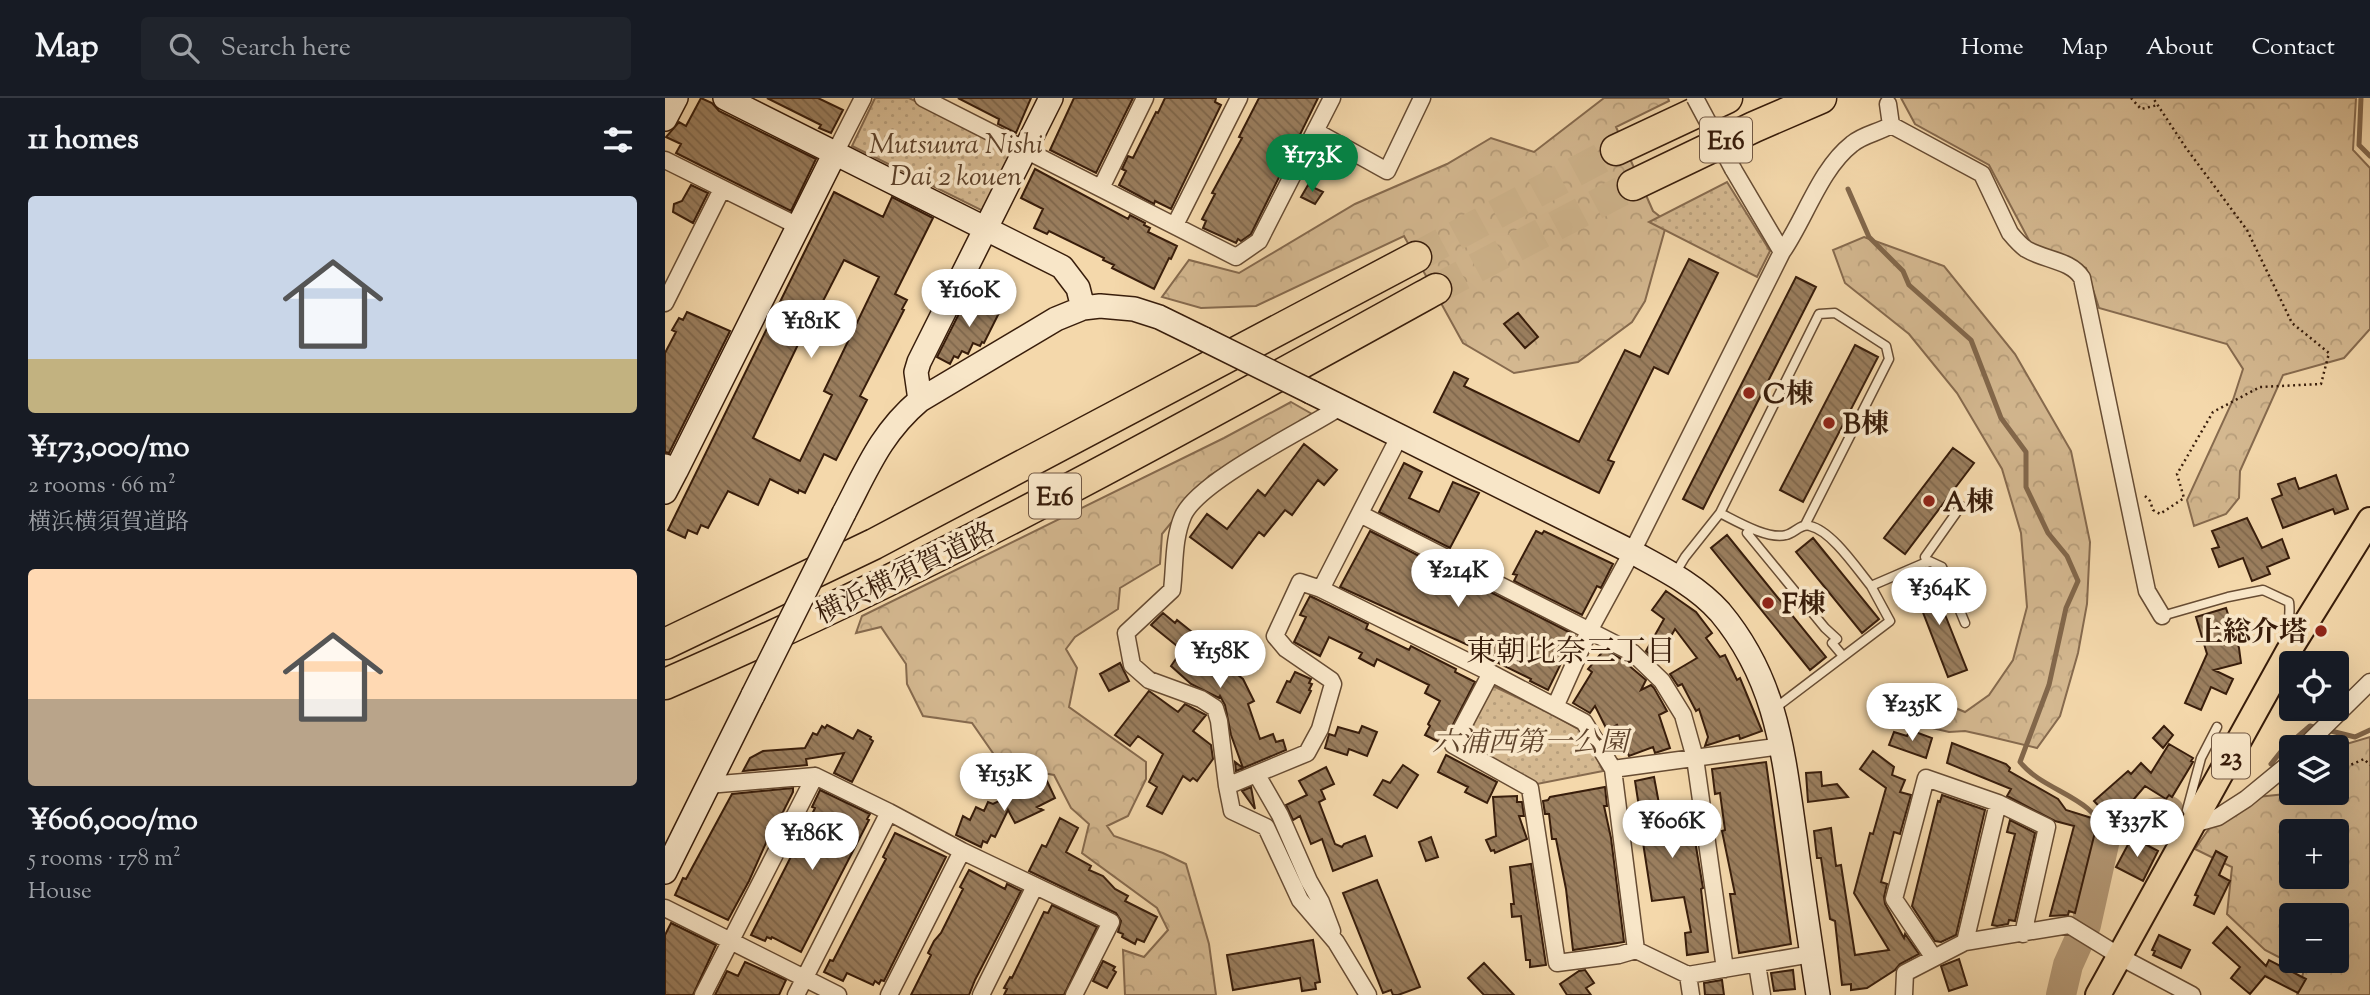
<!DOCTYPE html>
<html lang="en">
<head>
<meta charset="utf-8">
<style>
  :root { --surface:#171b24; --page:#20242c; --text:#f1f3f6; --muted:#9ea1a6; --line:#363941; --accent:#0b8043 }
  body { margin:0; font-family:"Sorts Mill Goudy","Noto Serif JP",serif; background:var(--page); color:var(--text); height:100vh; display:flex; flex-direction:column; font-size:26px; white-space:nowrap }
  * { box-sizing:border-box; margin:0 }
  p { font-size:23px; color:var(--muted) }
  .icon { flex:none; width:38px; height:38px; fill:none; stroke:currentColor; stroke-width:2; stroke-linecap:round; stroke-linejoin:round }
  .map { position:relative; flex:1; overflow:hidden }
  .details { display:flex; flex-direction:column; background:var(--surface); width:665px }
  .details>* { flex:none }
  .controls { position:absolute; left:1614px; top:553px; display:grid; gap:14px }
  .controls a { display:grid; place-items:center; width:70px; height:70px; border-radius:7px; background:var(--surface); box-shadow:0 7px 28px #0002; font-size:35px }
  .price { position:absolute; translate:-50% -60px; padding:0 16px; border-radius:24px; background:#fff; color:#222; font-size:23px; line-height:46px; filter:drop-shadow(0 2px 4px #0008) }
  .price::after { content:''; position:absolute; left:50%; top:42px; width:21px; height:16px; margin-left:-10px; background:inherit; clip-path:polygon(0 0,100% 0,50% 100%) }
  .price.on { background:var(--accent); color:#fff }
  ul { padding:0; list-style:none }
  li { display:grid; align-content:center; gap:14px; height:371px; padding:0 28px }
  li span { display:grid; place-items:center; height:217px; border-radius:7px; color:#555 }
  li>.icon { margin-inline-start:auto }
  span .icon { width:126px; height:126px; fill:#fffc; stroke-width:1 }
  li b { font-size:30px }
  h2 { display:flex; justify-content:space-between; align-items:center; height:84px; padding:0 28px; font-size:30px }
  header { display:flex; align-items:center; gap:42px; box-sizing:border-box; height:98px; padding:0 35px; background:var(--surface); border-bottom:2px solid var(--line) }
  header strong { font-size:33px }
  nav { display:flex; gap:38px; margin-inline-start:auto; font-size:24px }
  .search { width:490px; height:63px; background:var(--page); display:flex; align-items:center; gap:18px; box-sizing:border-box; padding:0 24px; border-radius:7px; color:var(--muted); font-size:26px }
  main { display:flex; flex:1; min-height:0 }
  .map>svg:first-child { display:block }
</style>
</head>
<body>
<header>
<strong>Map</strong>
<div class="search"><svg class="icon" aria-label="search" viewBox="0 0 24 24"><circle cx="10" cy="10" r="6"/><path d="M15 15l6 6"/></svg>Search here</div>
<nav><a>Home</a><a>Map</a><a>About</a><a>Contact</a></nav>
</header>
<main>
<section class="details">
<h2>11 homes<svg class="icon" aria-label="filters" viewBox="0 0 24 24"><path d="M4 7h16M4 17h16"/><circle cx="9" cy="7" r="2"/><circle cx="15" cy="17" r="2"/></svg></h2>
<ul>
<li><span style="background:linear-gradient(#c9d6e8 75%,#c2b280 0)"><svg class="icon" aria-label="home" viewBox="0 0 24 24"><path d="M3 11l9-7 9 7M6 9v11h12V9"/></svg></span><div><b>¥173,000/mo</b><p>2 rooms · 66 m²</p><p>横浜横須賀道路</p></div></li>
<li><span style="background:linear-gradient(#ffd9b3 60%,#b9a48a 0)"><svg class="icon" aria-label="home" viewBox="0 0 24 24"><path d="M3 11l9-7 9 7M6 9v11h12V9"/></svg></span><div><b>¥606,000/mo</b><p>5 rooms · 178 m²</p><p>House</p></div></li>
</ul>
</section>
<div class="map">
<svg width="1705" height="897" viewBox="0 0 1705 897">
  <defs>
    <pattern id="forest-crowns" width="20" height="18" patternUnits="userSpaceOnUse" patternTransform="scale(1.75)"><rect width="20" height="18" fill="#d4b890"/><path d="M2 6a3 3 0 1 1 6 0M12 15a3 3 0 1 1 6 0" fill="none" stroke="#b79e7b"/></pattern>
    <pattern id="park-dots" width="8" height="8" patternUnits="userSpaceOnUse" patternTransform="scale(1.75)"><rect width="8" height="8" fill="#d4b890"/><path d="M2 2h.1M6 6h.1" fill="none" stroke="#b79e7b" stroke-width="1.8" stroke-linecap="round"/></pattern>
    <pattern id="building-back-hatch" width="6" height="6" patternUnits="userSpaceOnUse" patternTransform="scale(1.75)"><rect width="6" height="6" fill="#9a7e5e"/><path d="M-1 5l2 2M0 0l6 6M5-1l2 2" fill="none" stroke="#7f674c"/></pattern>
  </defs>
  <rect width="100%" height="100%" fill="#f4d8ab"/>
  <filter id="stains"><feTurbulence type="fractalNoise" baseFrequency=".00286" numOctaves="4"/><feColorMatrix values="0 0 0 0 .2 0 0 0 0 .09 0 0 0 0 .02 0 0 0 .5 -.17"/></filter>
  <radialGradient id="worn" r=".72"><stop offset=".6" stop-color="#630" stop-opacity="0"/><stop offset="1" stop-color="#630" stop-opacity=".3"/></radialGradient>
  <!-- forest -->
  <path fill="url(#forest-crowns)" stroke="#866a4e" stroke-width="2" fill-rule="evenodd" d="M939 0H1003L1004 3 951 29 988 113 1002 124 980 203 967 224 913 264 849 275 798 245 739 138 591 208 536 210 497 199 524 162 574 175 690 106 782 66 826 40 869 54Z
    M1236 0H1691L1688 52 1705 70V231L1679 260 1618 277 1575 373 1574 400 1561 416 1529 428 1522 402 1568 302 1578 271 1562 246 1434 210 1421 170 1366 146 1324 67 1250 26Z
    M1199 139 1279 168 1350 256 1406 353 1425 444 1422 506 1413 555 1395 618 1372 650 1318 637 1300 633 1284 634 1259 628 1222 604 1227 587 1245 591 1300 614 1324 597 1348 562 1362 509 1356 435 1337 371 1292 295 1244 236 1180 185 1168 152Z
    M626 304 647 316 544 378 497 436 495 466 455 490 453 511 410 539 401 551 412 570 404 609 481 664V681L463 718 442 728 449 738 498 755 521 766 544 846 551 897H460L458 852 479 859 503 832 492 810 417 755 424 726 406 710 389 677 350 670 330 658 307 625 258 618 242 586 241 566 216 529 191 535 197 518 559 340Z
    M1705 639V897H1632L1639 872 1600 852 1562 816 1567 769 1530 751 1564 702 1630 695H1671V680L1683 674 1678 647ZM1626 733H1671V779H1626ZM1626 817H1671V863H1626Z"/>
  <!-- park -->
  <path fill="url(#park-dots)" stroke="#866a4e" stroke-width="2" d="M210 0H244L352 52 322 115 187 48Z
    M1062 84 1105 153 1092 179 984 124Z
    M826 587 885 615 920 635 938 673 872 686 797 644Z"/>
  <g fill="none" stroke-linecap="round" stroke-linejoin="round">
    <!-- stream -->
    <path stroke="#82674b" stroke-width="5" d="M1696 0 1694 47 1705 58
      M1183 91 1204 139 1238 173 1244 187 1306 242 1336 320 1361 354V389L1383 435 1402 458 1413 483 1401 510 1384 587 1355 664C1379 694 1429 698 1441 737
      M1662 632 1690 639 1705 632
      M1606 666 1618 651 1645 628 1652 630"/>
    <!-- river -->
    <path stroke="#b49875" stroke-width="30" d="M1396 897 1403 867 1421 827 1441 737C1457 720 1482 715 1504 713"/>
  </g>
  <!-- building -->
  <path fill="url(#building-back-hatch)" stroke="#381d0b" stroke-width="2" fill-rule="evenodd" d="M36 0 47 5 54 13 151 61 126 113 11 55 16 46 1 39 14 24 21 28Z
    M102 0H153L178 12 166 35 154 30 156 27Z
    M293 0H366L351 35 333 26 334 21Z
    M409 0H468L431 75 385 52Z
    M500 0H551L550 4 556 7 506 111 490 103 489 106 454 87 461 73 457 71 463 58 468 60 491 14 493 15Z
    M594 0H653L586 136 576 143 573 141 571 145 538 130 541 123 537 121 550 96 547 95 577 40 574 39Z
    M370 71 463 121 465 117 480 125 479 127 485 130 483 134 512 148 506 161 504 160 489 191 447 170 449 167 438 162 439 160 384 133 382 136 369 130 378 111 356 100Z
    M26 87 43 95 28 125 8 114 9 106 17 103Z
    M643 87 658 94 650 106 636 99Z
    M169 94 218 119 227 99 268 120 230 196 242 202 237 211 239 212 195 298 202 302 171 362 159 356 140 395 134 392 133 395 105 381 93 407 63 393 43 430 36 427 32 436 23 432 20 440 3 432ZM179 162 214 179 159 293 167 297 135 363 88 340 140 232 153 208 155 209Z
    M1024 161 1053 175 1003 276 989 269 943 362 949 364 934 395 769 314 789 274 803 281 799 288 914 344 960 252 975 259Z
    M1131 179 1151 189 1038 411 1018 401Z
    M304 196 335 213 319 245 317 244 315 248 308 245 303 256 297 253 293 260 289 258 285 266 272 259Z
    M22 214 65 233 4 355 0 354V255L11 234 7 232 14 220 18 222Z
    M853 215 873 239 860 250 839 226Z
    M1190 247 1213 259 1138 404 1115 392Z
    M639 346 672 372 659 387 653 382 627 417 620 412 599 438 594 434 567 470 525 439 542 416 562 431 593 392 600 398Z
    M1288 350 1309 365 1240 456 1219 440Z
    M739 365 757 374 744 400 774 414 788 384 814 395 785 450 714 414Z
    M1671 377 1683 411 1670 416 1668 411 1618 430 1607 401 1617 397 1613 386 1630 380 1634 391Z
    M1582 420 1597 450 1617 441 1624 460 1602 469 1605 476 1587 483 1578 460 1554 469 1547 451 1554 449 1547 433Z
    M705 433 910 537 883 592 865 583 866 581 813 555 814 552 675 489Z
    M871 433 877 436 879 433 948 466 936 490 932 488 917 517 849 483 852 477 848 476Z
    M1062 437 1161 559 1145 572 1046 450Z
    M1148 440 1214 521 1197 535 1131 454Z
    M1265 479 1302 572 1283 579 1247 486Z
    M1001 493 1031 514 1047 535 1041 540 1055 559 1060 557 1072 582 1075 580 1097 633 1075 641 1074 637 1040 648 1043 639 1034 611 1031 613 1017 586 1013 588 1005 576 1032 560 1010 531 992 563 981 553 999 521 987 512Z
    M645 498 703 526 701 531 744 552 746 548 791 571 790 574 810 584 778 646 760 637 765 628 763 626 775 603 760 595 764 587 712 561 709 568 694 560 697 555 664 539 655 558 629 544 641 519 635 517Z
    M1561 510 1574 550 1576 565 1549 572 1568 581 1561 596 1546 589 1536 612 1520 605 1542 556 1531 519Z
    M498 515 510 525 512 522 532 538 534 536 550 551 546 556 578 581 589 603 583 606 595 641 608 636 611 644 618 642 621 652 571 673 570 664 578 670 566 637 560 607 555 598 554 600 526 586 506 568 517 552 486 527Z
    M939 552 955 560 981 582 976 592 986 587 989 590 1002 613 994 617 1005 650 990 655 988 649 964 658 952 627 942 632 930 608 925 615 908 605 927 574 923 571Z
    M455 565 464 583 444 593 435 576Z
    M630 574 646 581 644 585 647 586 644 592 646 593 635 615 612 604 622 583 625 584Z
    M484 593 513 614 520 606 541 617 528 633 546 647 548 661 532 683 528 680 525 683 518 678 497 716 482 708 492 689 484 684 498 656 473 638 465 648 450 637Z
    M162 627 188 641 193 632 206 639 205 641 208 643 187 684 169 675 179 655 141 661 142 667 78 673 85 660 98 653 140 650 148 635 152 637 157 628 160 630Z
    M697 628 712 634 702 658 684 651 682 657 660 650 664 636 670 638 673 629 694 635Z
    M1499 628 1508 637 1498 650 1488 640Z
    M1245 632 1267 640 1261 660 1224 647 1229 634 1242 638Z
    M1287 645 1341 666 1345 670 1344 673 1393 701 1401 712 1433 722 1410 815 1404 813 1403 817 1385 818 1409 728 1390 723 1342 698 1346 691 1282 665Z
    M1504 646 1528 660 1526 663 1528 664 1507 699 1504 697 1501 701 1480 688 1463 708 1461 706 1447 718 1445 715 1442 717 1429 703 1463 673 1466 676 1476 665 1486 675Z
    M1208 653 1229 669 1227 677 1240 682 1235 694 1246 697 1235 736 1229 734 1216 784 1222 786 1219 799 1220 806 1239 840 1240 836 1254 856 1235 866 1230 872 1202 890 1186 892V886L1177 887 1170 823 1165 821 1156 760H1152L1149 733 1166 730 1171 768 1176 767 1190 857 1224 852 1189 795 1205 735 1208 736 1221 690 1195 671Z
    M781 657 832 684 822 705 800 694 803 689 773 674Z
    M1101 664 1126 846 1074 855 1065 796H1070L1057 733 1060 732 1055 695 1050 696 1047 671Z
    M738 667 753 677 732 710 709 697 718 682 725 685Z
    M661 669 669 686 656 692 660 701 654 704 670 746 677 749 679 746 700 738 707 758 668 773 657 741 646 746 635 718 628 722 621 707 642 697 634 683Z
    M1156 674 1157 688 1172 686 1183 699 1143 704 1141 675Z
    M989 679 995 711 1013 709 1014 716 1027 714 1028 731 1038 790 1036 791 1043 854 1022 857 1020 835 1026 834 1019 799 987 803 977 738H974L972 720H974V709L970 683Z
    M381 681 390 700 372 709 378 712 350 725 343 712 330 739 326 737 322 745 318 743 316 749 291 737 298 718 305 722 311 709 319 713 323 704 328 706Z
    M586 689 590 711 577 693Z
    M940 689 942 708H939L946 740 959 844 908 852 901 791 891 741H887L884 716H880L878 703 883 702 885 699Z
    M128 690V694L111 728 109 727 84 783 63 822 10 797 18 780 21 781 67 696Z
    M155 692 205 716 202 721 204 722 136 854 107 839 106 841 102 839 100 843 86 837 136 739 150 710 147 709Z
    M1277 697 1320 712 1291 837 1276 844 1270 843 1247 808 1273 703 1275 704Z
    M852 698V704H857L859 718H854L862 741 830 755 829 752 826 753 821 742 831 738 828 699Z
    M395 720 413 730 401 754 426 768 424 772 438 778 450 791 463 798 460 803 492 819 479 844 472 841 470 846 457 839 458 836 453 834 456 823 451 815 364 773 377 747 381 749Z
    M1345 722 1370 735 1350 823 1344 822 1343 826 1332 828 1327 827 1350 736 1342 734Z
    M230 735 281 759 219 883 216 882 214 886 210 883 208 887 182 875 178 883 159 874 165 862 168 863 200 801 221 761 218 759Z
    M766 739 773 759 761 763 754 744Z
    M1467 739 1493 753 1478 783 1451 769Z
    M1551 753 1562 759 1554 777 1565 783 1549 816 1529 807 1533 798 1530 797Z
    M866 766 881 867 865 869V862H861L856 818 847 819 846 806H849L845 769Z
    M304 772 340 791 342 786 356 793 310 882 304 897H246L266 857 263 855 269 843 276 835 298 791 295 789Z
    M712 782 755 889 733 897H728L726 892 718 895 678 795Z
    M387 807 432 829 399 897H339L342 891 339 890 345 879 347 880 379 814 383 815Z
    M6 825 51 847 28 897H0V837Z
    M1562 829 1601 868 1604 862 1641 881 1633 895 1600 878 1585 896 1566 880 1575 869 1548 845Z
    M1494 837 1525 852 1516 870 1488 857 1490 853 1487 852Z
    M648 842 655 884 650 885 651 891 637 893 635 880 568 892 562 857Z
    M1294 861 1302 887 1284 893 1276 868Z
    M438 863 450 869 448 872 451 874 442 890 428 883Z
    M80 864 121 882 114 897H50L62 873 73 878Z
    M819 865 849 897H819L803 880Z
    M920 872 929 885 921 890 926 897H902L895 886 914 873Z
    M1128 872 1130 891 1109 893 1106 875Z
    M1057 882 1059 897H1040L1039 885Z"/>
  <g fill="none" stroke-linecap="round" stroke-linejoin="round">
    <!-- highway-tunnel -->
    <path stroke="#ceb38b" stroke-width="30" stroke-dasharray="30 15" stroke-linecap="butt" d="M751 159 951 52
      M771 191 968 87"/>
    <!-- lane casing -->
    <g stroke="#674c33" stroke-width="11">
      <path id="lane" d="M1055 415C1071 423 1103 442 1121 437 1130 435 1136 425 1145 428 1167 433 1192 471 1206 488
        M1086 432 1082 435 1160 530 1172 541 1167 545 1178 558
        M1262 465 1260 459 1296 408
        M1011 474 1020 459 1055 415 1154 216 1170 215 1221 248 1224 261 1140 427
        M1497 518 1563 499 1598 492 1624 504C1626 517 1622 529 1623 542
        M1109 611 1225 523 1206 488 1264 463 1277 469 1300 525
        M1525 718 1522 712 1536 660 1552 629"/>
    </g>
    <!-- street casing -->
    <g stroke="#674c33" stroke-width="19">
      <path id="street" d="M258 0 571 159 594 143 667 0
        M1226 27 1317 76 1345 135C1350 141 1355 147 1361 151 1379 162 1406 162 1417 180L1482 493 1497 518
        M650 33 722 73 757 0
        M170 55 198 0
        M0 62 133 128
        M436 90 480 0
        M510 127 574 0
        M1117 154C1140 121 1155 71 1187 46 1199 36 1213 35 1226 27L1223 6
        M0 205 57 91
        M675 309C640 332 533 383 518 418 508 441 510 468 507 492L461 535 467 567 484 582 536 601 550 610 554 623 562 688 567 713 601 729 635 802 671 844 703 897
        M734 339 656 491 826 575 919 624 948 671 971 852 1023 877 1147 856
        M695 416 968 555 997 583 1018 617 1030 660 1060 871
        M826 575 788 647 865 690 892 865 954 857 971 852
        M890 609 924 533 967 454 1117 154 1068 71
        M1639 649 1705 584
        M948 671 1117 648
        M592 677 615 717 644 783 656 804 667 833
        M43 687 150 678 224 714 297 753 446 824 409 897
        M562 688 642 655 655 631 668 586 666 582 621 551 610 538 635 484 656 491
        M1528 726 1553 719 1581 701 1626 664
        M0 810 173 897
        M1300 844 1333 705
        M1269 860 1229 801 1261 680 1333 705 1382 729 1358 836
        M1092 866 1097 897
        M1023 877 1026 897
        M38 897 150 678
        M131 897 224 714
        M224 897 297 753
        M316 897 370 788
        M1239 897 1240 875 1300 844 1404 827 1461 862 1527 897"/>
    </g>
    <!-- secondary casing -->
    <g stroke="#381d0b" stroke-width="26">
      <path id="secondary" d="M60 0 397 169 413 190 418 210
        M0 21 11 0
        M646 294 967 454C998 471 1031 487 1055 514 1112 582 1118 654 1130 738 1137 791 1145 844 1153 897
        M255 302 251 274 254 264 386 0
        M0 368 11 373 170 55
        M0 394 11 373
        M179 415C202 371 216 335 255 302L391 221 418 210 435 208 469 211 494 219 539 241
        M0 774 88 597"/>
    </g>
    <!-- primary casing -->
    <g stroke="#381d0b" stroke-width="28">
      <path id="primary" d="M1433 897 1623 554 1705 422"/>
    </g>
    <!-- highway casing -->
    <g stroke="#381d0b" stroke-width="33">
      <path id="highway" d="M951 52 1062 0
        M968 87 1089 29 1156 0
        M0 546 209 446 751 159
        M0 586C266 471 518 331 771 191"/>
    </g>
    <!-- path -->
    <path stroke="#381d0b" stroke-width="2.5" stroke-dasharray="2 3.5" stroke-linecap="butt" d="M1466 0 1476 11 1493 7
      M1480 398 1485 403 1488 412 1495 416 1519 400 1512 376 1548 314 1595 289 1656 286 1664 255 1627 225 1582 132 1521 50 1488 0
      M1668 643C1675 651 1675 662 1683 668L1699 661 1705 667"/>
    <!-- lane -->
    <use href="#lane" stroke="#f8e6c8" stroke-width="8"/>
    <!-- street -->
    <use href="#street" stroke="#f8e6c8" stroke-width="16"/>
    <!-- secondary -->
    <use href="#secondary" stroke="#f8e6c8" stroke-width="23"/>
    <!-- primary -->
    <use href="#primary" stroke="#f4d8ab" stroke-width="24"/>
    <!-- highway -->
    <use href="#highway" stroke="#f4d8ab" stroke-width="30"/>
    <!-- street-bridge casing -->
    <g stroke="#674c33" stroke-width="19" stroke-linecap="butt">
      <path id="street-bridge" d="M1030 0 1068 71"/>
    </g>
    <!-- secondary-bridge casing -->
    <g stroke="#381d0b" stroke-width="26" stroke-linecap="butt">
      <path id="secondary-bridge" d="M539 241 646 294
        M88 597 179 415"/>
    </g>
    <!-- street-bridge -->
    <use href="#street-bridge" stroke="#f8e6c8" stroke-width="16"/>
    <!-- secondary-bridge -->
    <use href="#secondary-bridge" stroke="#f8e6c8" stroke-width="23"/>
  </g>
  <!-- markers -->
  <g fill="#8f2418" stroke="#f8e6c8" stroke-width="2.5">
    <circle cx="1084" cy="295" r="7"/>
    <circle cx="1164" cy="325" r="7"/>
    <circle cx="1264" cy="403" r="7"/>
    <circle cx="1103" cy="505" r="7"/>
    <circle cx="1656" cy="533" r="7"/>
  </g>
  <g text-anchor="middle" stroke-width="7" stroke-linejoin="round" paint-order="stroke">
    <!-- shield labels -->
    <g fill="#f8e6c8" stroke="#725944" stroke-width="2">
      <rect x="1035" y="19.5" width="52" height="45" rx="5"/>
      <rect x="364" y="375.5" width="52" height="45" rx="5"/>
      <rect x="1547" y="635.5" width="38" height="45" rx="5"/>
    </g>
    <g font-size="26" font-weight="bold" fill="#381d0b">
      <text x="1061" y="51">E16</text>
      <text x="390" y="407">E16</text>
      <text x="1566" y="667">23</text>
    </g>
    <!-- park labels -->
    <g font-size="28" font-style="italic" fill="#5f442c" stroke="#f8e6c8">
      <text x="291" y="55">Mutsuura Nishi<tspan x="291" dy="32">Dai 2 kouen</tspan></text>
      <text x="865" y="653">六浦西第一公園</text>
    </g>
    <!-- poi labels -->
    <g font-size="28" font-weight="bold" fill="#381d0b" stroke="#f8e6c8" text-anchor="start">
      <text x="1098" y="305">C棟</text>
      <text x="1178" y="335">B棟</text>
      <text x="1278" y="413">A棟</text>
      <text x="1117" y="515">F棟</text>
      <text x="1642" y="543" text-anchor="end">上総介塔</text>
    </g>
    <!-- street labels -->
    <g font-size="28" fill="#381d0b" stroke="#f8e6c8">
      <text transform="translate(240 474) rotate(-26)" y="10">横浜横須賀道路</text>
    </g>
    <!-- neighbourhood labels -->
    <g font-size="30" fill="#381d0b" stroke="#f8e6c8">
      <text x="906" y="563">東朝比奈三丁目</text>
    </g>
  </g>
  <rect width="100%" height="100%" filter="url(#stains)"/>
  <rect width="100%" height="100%" fill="url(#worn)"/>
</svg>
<div class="controls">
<a><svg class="icon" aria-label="locate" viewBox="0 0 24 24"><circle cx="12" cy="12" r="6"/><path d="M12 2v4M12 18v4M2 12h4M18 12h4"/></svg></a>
<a><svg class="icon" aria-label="layers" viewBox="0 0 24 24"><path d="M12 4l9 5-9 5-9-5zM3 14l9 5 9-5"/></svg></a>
<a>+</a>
<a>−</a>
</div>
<b class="price on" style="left:647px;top:96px">¥173K</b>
<b class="price" style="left:304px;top:231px">¥160K</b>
<b class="price" style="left:146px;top:262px">¥181K</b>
<b class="price" style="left:793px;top:511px">¥214K</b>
<b class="price" style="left:1274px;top:529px">¥364K</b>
<b class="price" style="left:555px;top:592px">¥158K</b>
<b class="price" style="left:1247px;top:645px">¥235K</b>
<b class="price" style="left:339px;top:715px">¥153K</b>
<b class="price" style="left:1472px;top:761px">¥337K</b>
<b class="price" style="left:1007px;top:762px">¥606K</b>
<b class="price" style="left:147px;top:774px">¥186K</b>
</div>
</main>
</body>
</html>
